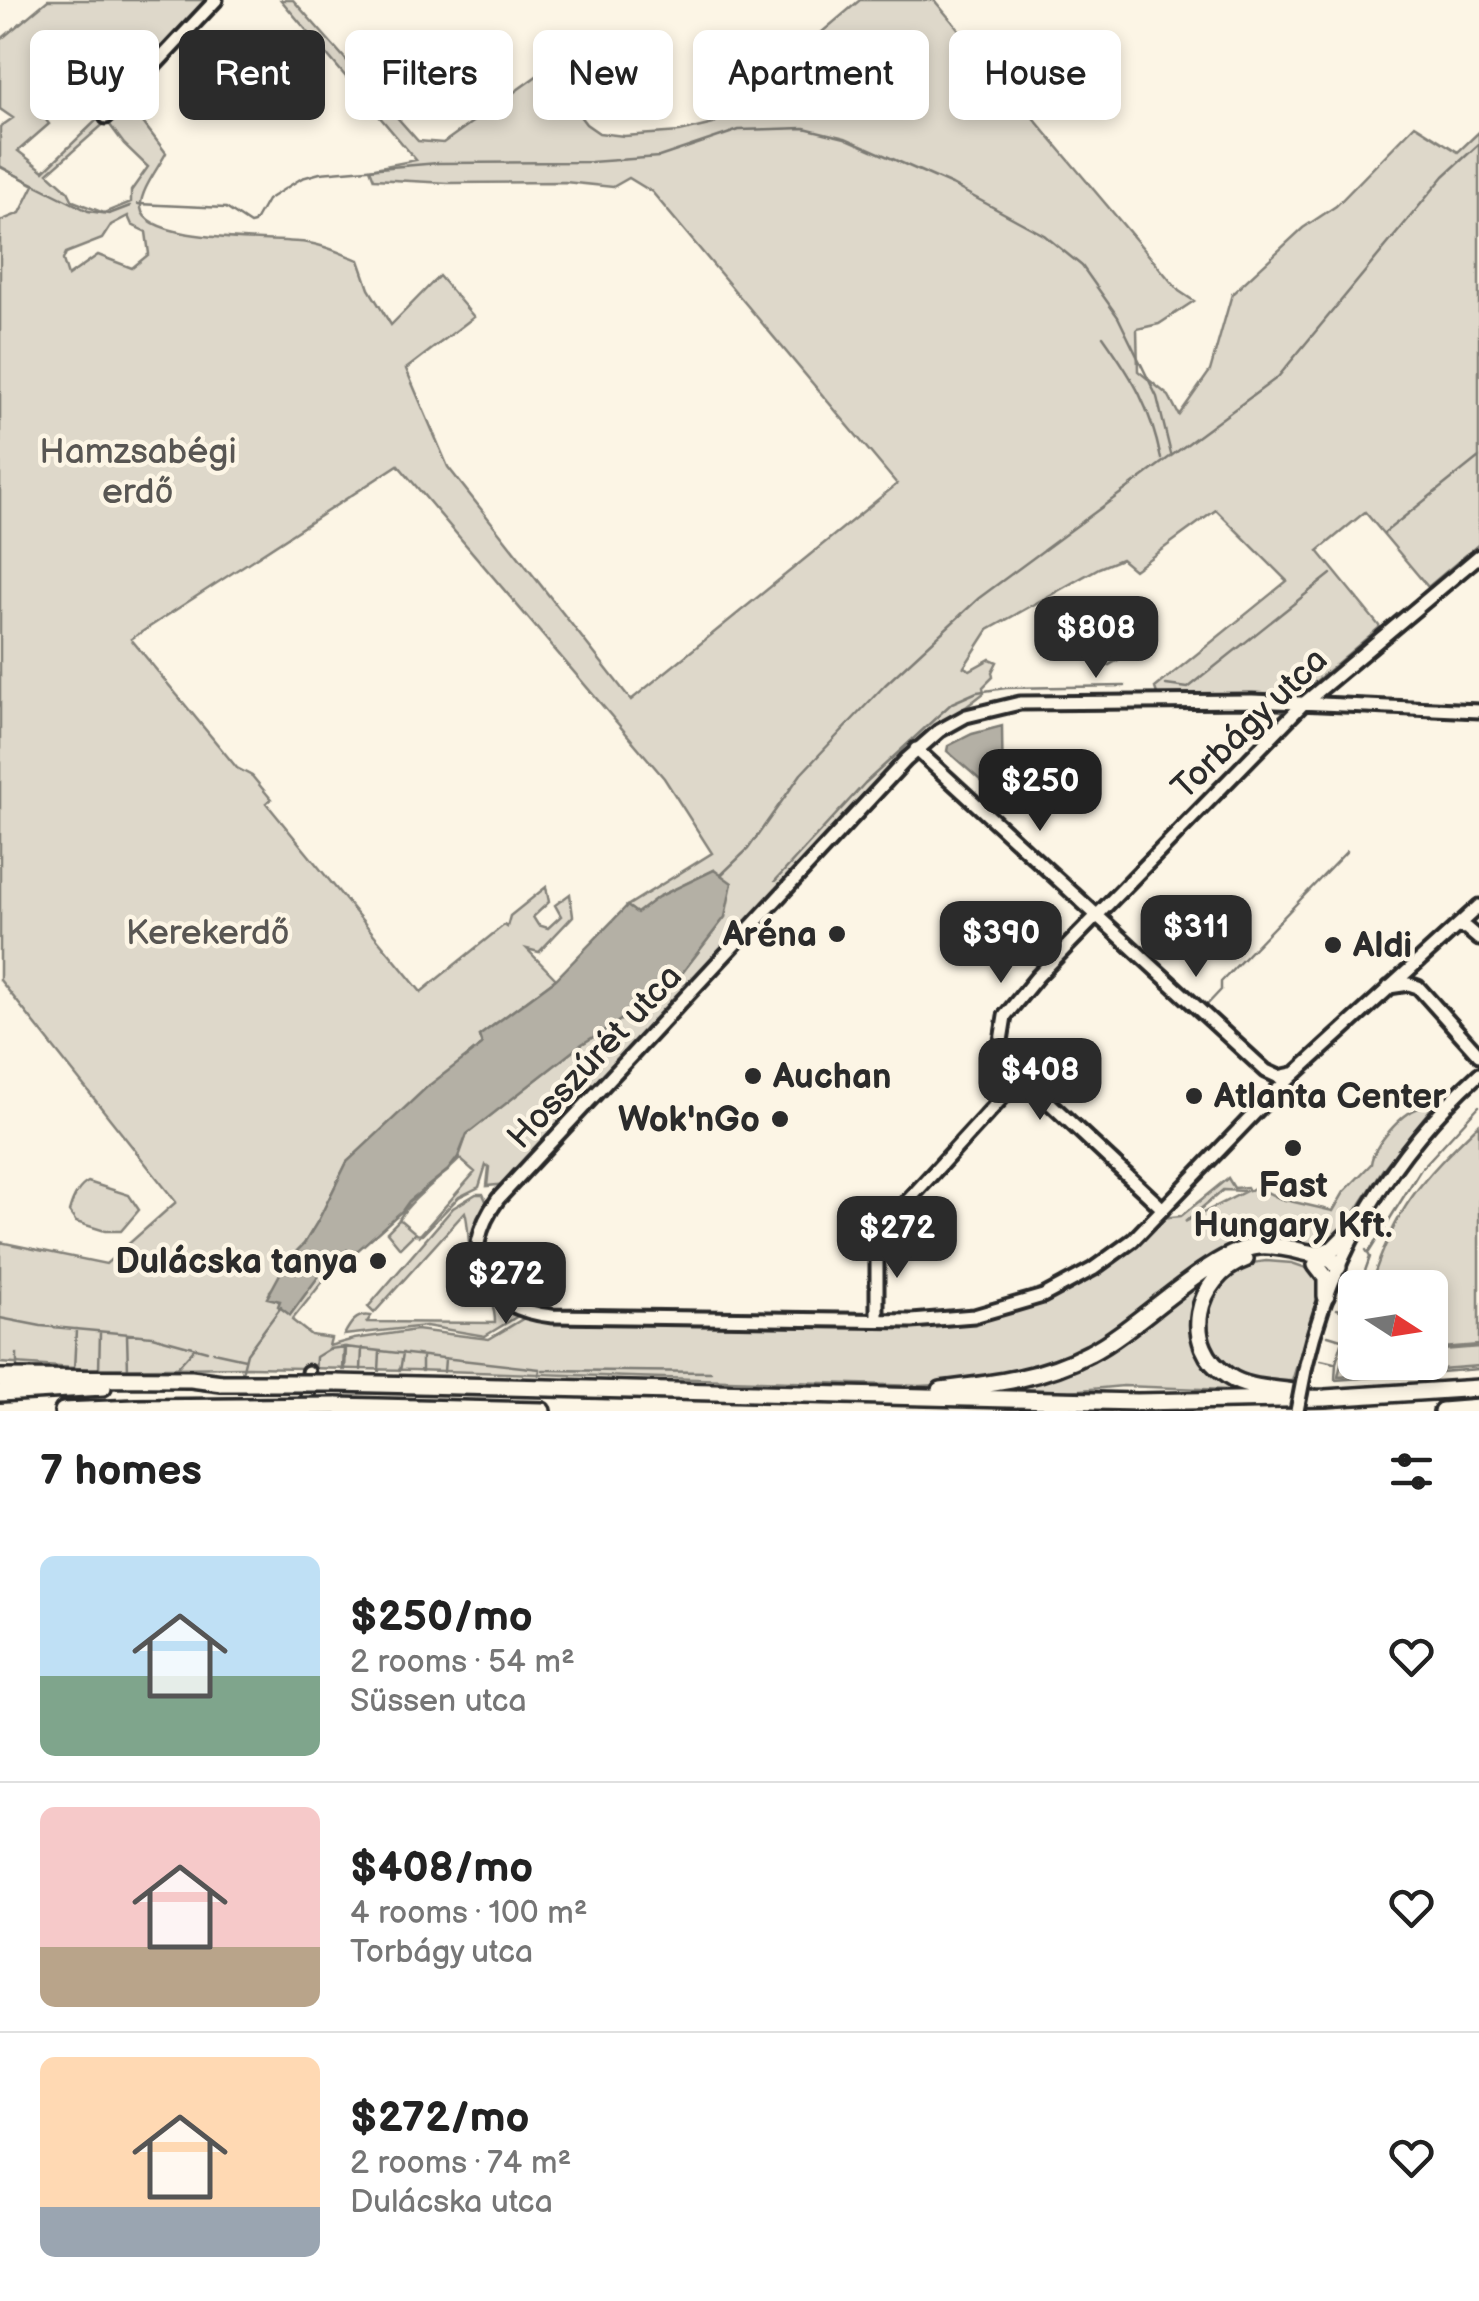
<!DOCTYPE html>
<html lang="en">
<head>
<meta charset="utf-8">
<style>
  :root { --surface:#fff; --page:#f6f6f6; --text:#222; --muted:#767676; --line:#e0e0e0; --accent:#2b2b2b }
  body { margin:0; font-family:"Balsamiq Sans",sans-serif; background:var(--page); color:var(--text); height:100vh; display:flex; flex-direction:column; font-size:38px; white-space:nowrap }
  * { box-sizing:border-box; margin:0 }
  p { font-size:32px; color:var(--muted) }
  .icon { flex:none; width:55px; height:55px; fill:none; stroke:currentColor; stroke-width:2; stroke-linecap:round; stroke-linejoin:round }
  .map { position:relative; height:1411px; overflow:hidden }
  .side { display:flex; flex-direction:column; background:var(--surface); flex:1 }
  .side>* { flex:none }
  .guide { position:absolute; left:30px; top:30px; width:1420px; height:90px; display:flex; gap:20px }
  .needle { width:65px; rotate:102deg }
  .fabs { position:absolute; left:1338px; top:1270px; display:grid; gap:20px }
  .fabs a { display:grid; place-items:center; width:110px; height:110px; border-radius:15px; background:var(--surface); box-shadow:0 5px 15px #0003; font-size:50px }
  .price { position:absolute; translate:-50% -85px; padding:0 22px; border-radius:20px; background:var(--accent); color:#fff; font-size:32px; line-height:65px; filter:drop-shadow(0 2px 5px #0008) }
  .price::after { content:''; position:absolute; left:50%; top:60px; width:30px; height:22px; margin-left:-15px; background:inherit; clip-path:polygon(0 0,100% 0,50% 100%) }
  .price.selected { background:#222; color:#fff }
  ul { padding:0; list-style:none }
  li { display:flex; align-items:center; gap:30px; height:250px; padding:0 40px }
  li+li { border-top:2px solid var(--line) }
  li span { display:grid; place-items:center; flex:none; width:280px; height:200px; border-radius:15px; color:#555 }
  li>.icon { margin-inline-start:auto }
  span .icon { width:120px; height:120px; fill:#fffc; stroke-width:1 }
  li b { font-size:42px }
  h2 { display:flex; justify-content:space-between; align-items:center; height:120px; padding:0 40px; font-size:42px }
  .tag { padding:0 35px; border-radius:15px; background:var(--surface); box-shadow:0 5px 15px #0003; font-size:35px; line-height:90px }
  .tag.selected { background:var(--accent); color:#fff }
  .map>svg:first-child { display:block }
</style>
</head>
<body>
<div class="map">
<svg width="1479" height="1411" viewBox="0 0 1479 1411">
  <rect width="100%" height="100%" fill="#fcf5e5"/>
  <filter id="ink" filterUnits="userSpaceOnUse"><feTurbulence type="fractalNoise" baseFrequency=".01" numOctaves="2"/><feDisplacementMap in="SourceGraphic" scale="20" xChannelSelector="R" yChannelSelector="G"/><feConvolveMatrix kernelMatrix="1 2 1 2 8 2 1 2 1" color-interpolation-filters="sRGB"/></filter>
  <g filter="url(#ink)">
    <!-- green -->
    <path fill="#ded8ca" stroke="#84827a" stroke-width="2.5" fill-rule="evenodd" d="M48 0H223L126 100 166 153C159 167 139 192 141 208 145 244 278 238 308 243 325 245 342 254 359 260L369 289 391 325 439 276 474 317 406 369 448 467 631 700 897 484 652 192 629 178 613 187 565 182 448 183 374 179 370 169 416 160 281 0H293L418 141 443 143 545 70 586 124 599 133 624 136 680 132 713 124 860 0H934L1179 291 1194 301 1159 324 1137 329 1138 371 1169 396 1179 415 1210 371 1232 294 1303 228 1336 206 1415 125 1458 152 1479 132V544L1428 587 1365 512 1318 551 1380 627 1295 699 1158 697 1155 688 1287 581 1216 510 1134 570 1121 559 1099 568 988 630 964 667 970 670 990 659 997 662 992 672 993 677 983 687 984 693 904 755 507 1184 487 1186 489 1167 486 1165 479 1187 459 1197 422 1235 414 1234 400 1248 387 1232 399 1220 409 1201 449 1170 459 1157 467 1134 582 1044 619 1021 682 973 725 917 714 870 658 897 637 914 627 906 712 853 664 778 398 465 131 639 237 768 252 776 271 799 266 803 421 992 504 925 507 927 510 916 546 887 549 902 533 917 538 925 548 928 561 916 555 905 570 894 573 916 539 952 527 949 556 979 479 1036 482 1044 347 1162 318 1221 304 1244 287 1261 278 1282 270 1291 290 1315 329 1262 341 1259 292 1320 311 1335 331 1338 329 1346 354 1339 416 1330 489 1339 526 1317 913 1324 1038 1302 1161 1218 1181 1216 1228 1178 1234 1188 1247 1187 1249 1191 1256 1187 1281 1199 1333 1211 1344 1192 1371 1164C1373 1146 1402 1113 1419 1108L1426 1101H1432L1433 1106 1383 1169 1338 1239 1320 1249 1245 1245 1104 1340 1059 1362 975 1383 919 1386 413 1370 248 1367 89 1369 0 1363V1242L106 1264 176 1202 0 980V221L20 213 34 185 0 166V127L13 118 0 109V40ZM86 97 102 115 44 171 18 151 49 124 46 120ZM107 121 124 144 148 167 131 191V202L104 213 73 201 68 191 48 173ZM128 216 132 225 146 232 149 254 132 268 98 255 68 276 63 260 66 253 102 239 111 225ZM460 1159 475 1172 419 1236 399 1219C414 1195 441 1179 460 1159ZM1223 1190 1246 1191 1185 1222Z
      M1102 619 1123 657 1104 668 1083 630Z
      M1479 1124V1345L1430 1349V1288L1370 1287C1395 1208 1420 1181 1479 1124Z
      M88 1182 129 1195 139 1210 121 1231H105L76 1222 69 1212C72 1201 78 1187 88 1182Z
      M476 1194H483L487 1203 473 1240 488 1294 518 1316 485 1336 426 1326 344 1335C350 1324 356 1313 371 1316L367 1322 495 1323C495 1295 480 1293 473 1270 467 1250 470 1228 465 1212L374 1313 368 1307 453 1208Z
      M1266 1261 1292 1263 1315 1271 1322 1284 1292 1381C1269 1380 1243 1383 1224 1368 1179 1334 1213 1265 1266 1261Z
      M1207 1278C1184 1323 1187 1354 1229 1385L1228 1390 1123 1386 1070 1391 1003 1389 1098 1355 1134 1334Z
      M1479 1347V1366L1338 1377 1342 1359 1355 1358V1362H1430V1351Z"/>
    <!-- water -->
    <path fill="#b4b0a5" stroke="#7d7b74" stroke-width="2.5" d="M1002 726 1003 800 947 751 948 746 972 734Z
      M714 870 732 883 725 917 682 973 619 1021 582 1044 467 1134 458 1157 448 1170 409 1201 402 1211 356 1252 347 1250 341 1259 329 1262 290 1315 278 1306 280 1301 267 1298 287 1261 304 1244 318 1221 347 1162 427 1087 482 1045 479 1036 556 979 627 906 637 913 658 897Z"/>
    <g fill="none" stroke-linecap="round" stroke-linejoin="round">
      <!-- stream -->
      <path stroke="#7d7b74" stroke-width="2.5" d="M0 167 88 211 109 214 130 206
        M138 204 226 208 250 224 254 223 267 200 302 178 320 173 438 163 591 162 659 157 739 130 804 128 845 138 952 185 1044 235 1082 266 1118 317 1157 397 1171 454
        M1103 336C1134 380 1150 406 1161 459
        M1384 533 1479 457
        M1166 685 1188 688 1331 574
        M722 874 748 849 801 774 885 685 979 598 1278 377 1444 176 1479 144
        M775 881 865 783 952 703 977 692 1006 688 1125 686
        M1147 953 1211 1012
        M1205 1007 1221 990V982L1347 851
        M1369 1252 1421 1169 1479 1106
        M1347 1284 1356 1288
        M1359 1288 1370 1257 1366 1250
        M1355 1299 1336 1363 1335 1380 1479 1369
        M1337 1309 1350 1313
        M0 1318 41 1326 152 1336 207 1351
        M127 1334 128 1371
        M1328 1335 1341 1339
        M213 1352 245 1359
        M1321 1360 1334 1363
        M17 1369V1354
        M74 1370 76 1329
        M99 1370 100 1333
        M343 1370 344 1347
        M345 1370 346 1347
        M361 1370 362 1348
        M543 1370 711 1372
        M379 1371 380 1352
        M400 1371 403 1353
        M422 1371V1358
        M444 1372 445 1359
        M174 1375V1371L193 1350
        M241 1377 247 1353 281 1307
        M315 1377 316 1357 329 1349 345 1347 540 1369 539 1375"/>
      <!-- minor casing -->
      <g stroke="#2b2b2b" stroke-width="19">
        <path id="minor" d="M106 117 216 0
          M1479 711 1252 701 1020 703 966 716 939 731 906 760 498 1199C455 1258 482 1309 552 1316L912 1321 974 1316 1043 1296 1093 1269 1133 1240 1276 1091 1479 906
          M916 749 1266 1071 1279 1077 1293 1074
          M1456 927 1466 928 1479 939
          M1389 987 1409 984 1418 987 1479 1055
          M1163 1209 1010 1066 1001 1041 1005 1016 1037 977 1303 704 1479 556
          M877 1319V1250L883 1228 1021 1077
          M1306 1365C1333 1251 1392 1152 1479 1074
          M308 1372V1411"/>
      </g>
      <!-- highway casing -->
      <g stroke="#2b2b2b" stroke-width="22">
        <path id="highway" d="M1318 1254 1333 1249 1360 1222
          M1245 1259C1195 1277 1180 1346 1228 1376 1250 1391 1279 1388 1304 1394
          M1316 1265 1326 1278V1296
          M0 1378 191 1379 222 1383
          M336 1383 1137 1402 1325 1398 1479 1388
          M941 1390C993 1384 1044 1378 1090 1353 1141 1327 1208 1252 1259 1246 1274 1245 1289 1248 1304 1252 1318 1255 1331 1255 1338 1267
          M0 1393 103 1387
          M336 1406 542 1411
          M63 1411 136 1408
          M1442 1411 1479 1408"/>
      </g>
      <!-- minor -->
      <use href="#minor" stroke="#fcf5e5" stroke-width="11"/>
      <!-- highway -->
      <use href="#highway" stroke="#fcf5e5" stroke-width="15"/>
      <!-- minor-bridge casing -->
      <g stroke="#2b2b2b" stroke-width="19" stroke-linecap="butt">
        <path id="minor-bridge" d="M1297 1411 1306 1365"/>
      </g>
      <!-- highway-bridge casing -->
      <g stroke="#2b2b2b" stroke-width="22" stroke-linecap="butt">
        <path id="highway-bridge" d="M222 1383H336
          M136 1408 336 1406"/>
      </g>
      <!-- minor-bridge -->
      <use href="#minor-bridge" stroke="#fcf5e5" stroke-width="11"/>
      <!-- highway-bridge -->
      <use href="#highway-bridge" stroke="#fcf5e5" stroke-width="15"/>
    </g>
  </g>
  <!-- markers -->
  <g fill="#2b2b2b" stroke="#fcf5e5" stroke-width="4">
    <circle cx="837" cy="934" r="10"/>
    <circle cx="1333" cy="945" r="10"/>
    <circle cx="753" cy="1076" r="10"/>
    <circle cx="1194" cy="1096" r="10"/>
    <circle cx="780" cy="1119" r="10"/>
    <circle cx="1293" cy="1148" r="10"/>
    <circle cx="378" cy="1261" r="10"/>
  </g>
  <g text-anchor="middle" stroke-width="9" stroke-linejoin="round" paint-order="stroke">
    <!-- park labels -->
    <g font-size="35" fill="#585653" stroke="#fcf5e5">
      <text x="138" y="463">Hamzsabégi<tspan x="138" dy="40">erdő</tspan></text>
      <text x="208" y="944">Kerekerdő</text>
    </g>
    <!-- street labels -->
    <g font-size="35" fill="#2b2b2b" stroke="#fcf5e5">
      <text transform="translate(1249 723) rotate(-44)" y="12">Torbágy utca</text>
      <text transform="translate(594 1056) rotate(-47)" y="12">Hosszúrét utca</text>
    </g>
    <!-- poi labels -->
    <g font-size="35" font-weight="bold" fill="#2b2b2b" stroke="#fcf5e5" text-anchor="end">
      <text x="817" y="946">Aréna</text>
      <text x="1353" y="957" text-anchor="start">Aldi</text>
      <text x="773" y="1088" text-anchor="start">Auchan</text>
      <text x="1214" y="1108" text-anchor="start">Atlanta Center</text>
      <text x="760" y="1131">Wok'nGo</text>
      <text x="1293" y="1197" text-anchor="middle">Fast<tspan x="1293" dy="40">Hungary Kft.</tspan></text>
      <text x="358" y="1273">Dulácska tanya</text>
    </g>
  </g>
</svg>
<div class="fabs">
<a><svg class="needle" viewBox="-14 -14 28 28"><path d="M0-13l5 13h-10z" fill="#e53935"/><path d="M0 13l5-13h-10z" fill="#767676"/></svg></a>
</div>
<b class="price" style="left:1096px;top:681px">$808</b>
<b class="price selected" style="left:1040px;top:834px">$250</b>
<b class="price" style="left:1196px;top:980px">$311</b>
<b class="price" style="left:1001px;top:986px">$390</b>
<b class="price" style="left:1040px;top:1123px">$408</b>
<b class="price" style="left:897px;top:1281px">$272</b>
<b class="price" style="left:506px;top:1327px">$272</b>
<div class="guide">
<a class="tag">Buy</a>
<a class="tag selected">Rent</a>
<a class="tag">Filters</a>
<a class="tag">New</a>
<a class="tag">Apartment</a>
<a class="tag">House</a>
</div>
</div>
<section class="side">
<h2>7 homes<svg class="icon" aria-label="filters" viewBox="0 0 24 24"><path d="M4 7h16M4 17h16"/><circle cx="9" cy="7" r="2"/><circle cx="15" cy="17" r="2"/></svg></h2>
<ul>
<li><span style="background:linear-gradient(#bfe0f5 60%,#7fa58c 0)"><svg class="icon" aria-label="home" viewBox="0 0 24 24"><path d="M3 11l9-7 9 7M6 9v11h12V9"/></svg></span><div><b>$250/mo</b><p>2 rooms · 54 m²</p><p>Süssen utca</p></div><svg class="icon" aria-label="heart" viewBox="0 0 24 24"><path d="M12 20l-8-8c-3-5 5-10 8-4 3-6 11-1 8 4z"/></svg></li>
<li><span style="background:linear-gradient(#f6c9c9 70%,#b9a48a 0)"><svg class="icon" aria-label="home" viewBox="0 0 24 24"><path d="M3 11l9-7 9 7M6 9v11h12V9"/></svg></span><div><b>$408/mo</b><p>4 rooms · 100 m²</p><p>Torbágy utca</p></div><svg class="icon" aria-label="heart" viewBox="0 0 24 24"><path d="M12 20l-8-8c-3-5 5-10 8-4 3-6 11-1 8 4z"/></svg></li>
<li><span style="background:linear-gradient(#ffd9b3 75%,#9aa5b1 0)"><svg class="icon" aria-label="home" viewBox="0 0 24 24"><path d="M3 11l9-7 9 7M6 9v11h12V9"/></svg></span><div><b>$272/mo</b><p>2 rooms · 74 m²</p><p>Dulácska utca</p></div><svg class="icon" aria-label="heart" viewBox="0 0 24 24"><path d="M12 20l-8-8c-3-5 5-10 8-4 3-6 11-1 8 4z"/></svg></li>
</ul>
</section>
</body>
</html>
